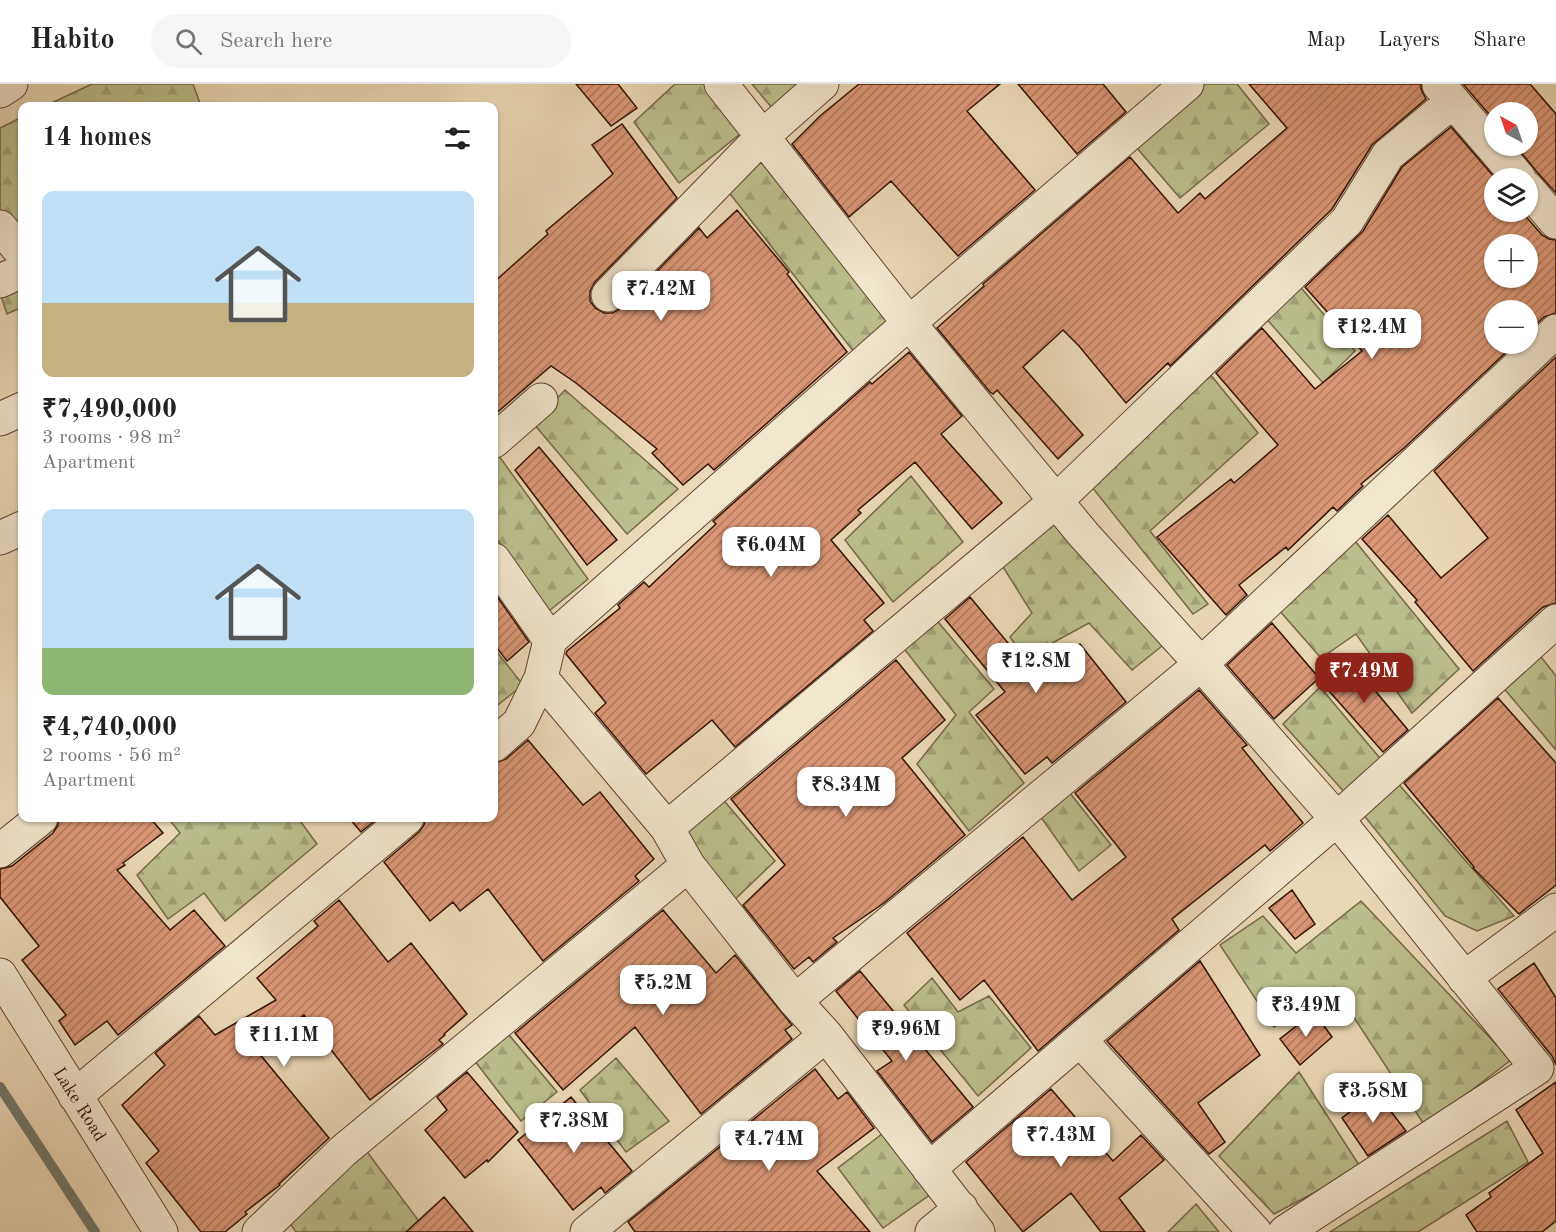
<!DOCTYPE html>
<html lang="en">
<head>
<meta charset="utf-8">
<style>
  :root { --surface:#fff; --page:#f6f6f6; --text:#222; --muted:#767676; --line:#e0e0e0; --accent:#8f2418 }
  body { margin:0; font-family:"Old Standard TT",serif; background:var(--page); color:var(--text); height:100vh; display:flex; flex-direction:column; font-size:22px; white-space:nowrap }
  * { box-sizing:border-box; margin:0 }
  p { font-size:20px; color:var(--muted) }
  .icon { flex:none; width:33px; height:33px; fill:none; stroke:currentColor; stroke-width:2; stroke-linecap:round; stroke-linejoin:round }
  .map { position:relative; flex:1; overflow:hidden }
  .drawer { position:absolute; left:18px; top:18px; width:480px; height:720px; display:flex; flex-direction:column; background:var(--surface); border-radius:12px; box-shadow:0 2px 4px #0004 }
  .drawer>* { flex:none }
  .needle { width:39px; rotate:320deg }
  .tools { position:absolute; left:1484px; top:18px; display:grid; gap:12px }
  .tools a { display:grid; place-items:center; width:54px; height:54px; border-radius:50%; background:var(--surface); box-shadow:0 2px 4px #0004; font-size:30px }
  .price { position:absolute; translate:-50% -51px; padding:0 14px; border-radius:12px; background:#fff; color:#222; font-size:20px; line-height:39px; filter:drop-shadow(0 2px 3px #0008) }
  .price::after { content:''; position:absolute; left:50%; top:36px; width:18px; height:14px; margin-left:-9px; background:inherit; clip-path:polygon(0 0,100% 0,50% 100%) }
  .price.selected { background:var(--accent); color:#fff }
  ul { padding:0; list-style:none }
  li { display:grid; align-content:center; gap:12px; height:318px; padding:0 24px }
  li span { display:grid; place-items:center; height:186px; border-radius:12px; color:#555 }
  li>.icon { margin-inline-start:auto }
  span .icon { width:108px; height:108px; fill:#fffc; stroke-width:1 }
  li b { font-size:26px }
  h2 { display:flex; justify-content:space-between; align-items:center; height:72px; padding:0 24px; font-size:26px }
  header { display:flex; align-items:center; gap:36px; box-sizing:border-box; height:84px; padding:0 30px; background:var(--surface); border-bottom:2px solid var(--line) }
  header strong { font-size:28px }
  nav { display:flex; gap:33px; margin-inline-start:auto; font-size:21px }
  .search { width:420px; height:54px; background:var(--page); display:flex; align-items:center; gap:15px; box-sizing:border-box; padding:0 21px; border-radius:33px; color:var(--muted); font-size:22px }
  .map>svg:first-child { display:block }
</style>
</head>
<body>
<header>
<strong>Habito</strong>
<div class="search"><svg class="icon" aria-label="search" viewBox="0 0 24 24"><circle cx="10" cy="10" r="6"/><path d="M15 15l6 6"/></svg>Search here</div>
<nav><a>Map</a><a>Layers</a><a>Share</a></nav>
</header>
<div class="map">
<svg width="1556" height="1148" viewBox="0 0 1556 1148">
  <defs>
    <pattern id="forest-firs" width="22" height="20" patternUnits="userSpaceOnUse" patternTransform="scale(1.5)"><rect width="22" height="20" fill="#babe8a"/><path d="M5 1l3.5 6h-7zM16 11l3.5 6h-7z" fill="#a0a275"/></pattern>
    <pattern id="building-hatch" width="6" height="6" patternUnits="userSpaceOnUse" patternTransform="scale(1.5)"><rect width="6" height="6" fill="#db9775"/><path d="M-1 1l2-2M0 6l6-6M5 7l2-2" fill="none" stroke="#b27a5e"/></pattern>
  </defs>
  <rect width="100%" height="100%" fill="#e9d8b4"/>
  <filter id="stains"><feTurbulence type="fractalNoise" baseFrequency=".00333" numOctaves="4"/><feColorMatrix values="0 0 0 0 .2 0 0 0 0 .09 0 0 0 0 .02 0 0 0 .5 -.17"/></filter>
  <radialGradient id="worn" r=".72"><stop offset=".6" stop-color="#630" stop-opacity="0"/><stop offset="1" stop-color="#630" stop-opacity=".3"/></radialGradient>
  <!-- forest -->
  <path fill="url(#forest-firs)" stroke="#766846" stroke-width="1.5" d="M92 0H193L201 22H45Z
    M675 0H706L740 50 679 99 634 38Z
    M752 0H801L772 24Z
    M1205 0H1237L1269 40 1180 114 1136 63Z
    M22 33V156L0 129V44Z
    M762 66 893 233 854 268 724 102Z
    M22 190V223L7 230 0 209Z
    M1297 199 1355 267 1323 299 1264 232Z
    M1205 284 1258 349 1150 447 1208 520 1193 530 1088 398Z
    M565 306 678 405 627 450 533 339Z
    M496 368 588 495 549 527 494 451V370Z
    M911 392 963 458 893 518 845 456Z
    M1056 431 1167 558 1132 586 1089 539 1025 574 1010 553 1032 529 998 475Z
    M1351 452 1459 585 1412 629 1356 550 1321 574 1278 525Z
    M934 533 994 605 969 628 1024 699 969 747 917 680 956 631 902 562Z
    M494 564 523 601 494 624Z
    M1538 569 1556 592V666L1501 601Z
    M1320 603 1384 679 1346 710 1283 640Z
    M1395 696 1514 832 1477 847 1445 832 1362 729Z
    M1066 704 1111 761 1079 787 1038 729Z
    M721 713 775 777 729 821 675 746Z
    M168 734H298L317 760 225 837 204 809 168 835 137 791 180 749Z
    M1361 817 1511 976 1425 1042 1334 903 1274 943 1220 861 1263 832 1296 869Z
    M932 894 958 928 989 912 1031 964 978 1012 904 921Z
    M504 945 557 1008 521 1037 471 972Z
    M616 974 669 1037 626 1068 580 1006Z
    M1299 988 1361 1084 1274 1130 1219 1072Z
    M1507 1037 1528 1078 1418 1148H1330Z
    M882 1050 931 1110 883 1144 838 1084Z
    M365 1065 427 1148H296L285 1132Z
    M1196 1120 1219 1148H1168Z"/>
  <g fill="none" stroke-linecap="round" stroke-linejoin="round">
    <!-- stream -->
    <path stroke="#70766d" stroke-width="10" d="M0 1003 95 1148"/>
  </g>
  <!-- building -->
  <path fill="url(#building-hatch)" stroke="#331103" stroke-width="1.5" fill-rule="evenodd" d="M576 0H618L637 24 611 42Z
    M859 0H1000L967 27 1035 106 958 172 891 97 849 133 792 60 820 32Z
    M1018 0H1103L1126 28 1077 70Z
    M1249 0H1421V5L1426 15 1372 61 1332 125 1170 282 1168 279 1126 319 1079 262 1063 246 1023 283 1083 351 1058 375 997 306 993 310 990 308 937 244 984 202 983 200 1130 73 1178 129 1200 109 1205 115 1287 44Z
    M1463 0H1530L1556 30V109L1537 88 1516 62H1527V28H1494V36Z
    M622 40 677 114 595 198 590 207V217L595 224 604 229H613L621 224 699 144 707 154 737 126 789 188 787 190 847 268 714 386 708 380 683 401 652 369 657 365 576 299 551 282 494 331V198L548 150 546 147 613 90 592 61Z
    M1451 43 1495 94 1494 128H1522L1542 151 1549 155 1556 156V229L1544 233 1527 248V226H1494V260H1515L1404 364 1361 400 1363 402 1337 427 1333 423 1288 466 1286 463 1239 501 1247 511 1226 531 1157 453 1231 395 1234 399 1278 361 1216 289 1262 244 1315 305 1362 267 1305 203 1363 147 1402 83ZM1494 160H1527V194H1494Z
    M909 268 962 332 941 350 1002 419 972 445 915 378 858 426 861 429 831 456 884 519 864 536 873 547 735 663 712 636 646 690 595 629 606 619 566 570 567 567 620 524 618 521 644 498 649 503 716 440 713 437 870 298 872 300Z
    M1556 273V519L1543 523 1473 587 1415 518 1417 516 1362 455 1388 431 1441 494 1488 454 1434 387Z
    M539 363 617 456 587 481 515 386Z
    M494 508 529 558 507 577 494 560Z
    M970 513 1032 588 1045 576 1052 584 1080 560 1126 618 1052 679 1047 673 1025 690 976 631 1005 608 945 535Z
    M1272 539 1319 594 1274 635 1227 581Z
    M1346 572 1408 646 1383 668 1321 598Z
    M896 576 945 636 902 674 965 751 884 819 833 854 837 858 813 878 809 873 794 885 743 821 785 781 731 715Z
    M1199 606 1247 661 1242 664 1303 739 1270 767 1265 761 1172 835 1179 846 1038 967 984 896 960 916 907 849 1023 753 1072 816 1126 773 1075 709Z
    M1498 614 1556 679V801L1519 830 1473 784 1474 783 1404 699Z
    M528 656 583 721 600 708 654 775 635 792 639 797 543 877 488 805 460 827 453 818 430 837 384 778 419 748 424 741 425 734H494V679L506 675Z
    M59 734H150L163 749 123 779 125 781 117 786 170 846 194 826 225 862 118 951 107 937 75 961 59 937 66 931 22 876 39 862 0 813V785L12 782 53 749 58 741Z
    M349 734H378L361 748Z
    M1292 806 1315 840 1295 855 1269 824Z
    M339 816 388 878 411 859 467 930 444 950 445 951 439 956 443 960 370 1016 304 931 258 968 329 1054 279 1100 280 1101 245 1128 247 1130 225 1148H201L146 1079 159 1067 122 1021 165 981 155 969 199 932 215 951 276 916 257 894 318 842 314 837Z
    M663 826 716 889 735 871 792 941 785 946 792 955 701 1030 635 943 563 1006 515 949Z
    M1200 877 1260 971 1198 1019 1225 1058 1209 1070 1107 957Z
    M1534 879 1556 914V981L1552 972 1498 905Z
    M860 887 973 1023 932 1058 877 987 892 977 836 907Z
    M1314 928 1332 953 1300 981 1280 955Z
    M815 985 838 1015 847 1008 874 1044 817 1087 870 1148H635L628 1138Z
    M467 988 518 1048 488 1078 487 1076 465 1094 425 1046 447 1026 437 1013Z
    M1556 998V1137L1542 1148H1477L1466 1131 1491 1113 1489 1109 1543 1069 1516 1026Z
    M1051 1005 1113 1077 1141 1051 1164 1076 1119 1114 1145 1148H1101L1071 1109 1023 1148 966 1078Z
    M1376 1008 1406 1047 1368 1072 1342 1034Z
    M571 1013 632 1087 605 1109 601 1103 573 1126 518 1056Z
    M444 1113 473 1148H406Z"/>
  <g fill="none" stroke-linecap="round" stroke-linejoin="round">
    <!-- minor casing -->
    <g stroke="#60432f" stroke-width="35">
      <path id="minor" d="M721 0 909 239 1084 451 1201 580 1337 735 1537 984 1285 1148
        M1439 1 1519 94
        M0 7 11 0
        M1527 104 1556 138
        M0 143 22 169
        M0 197 22 187
        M608 211 762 53 822 0
        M0 335 22 325
        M494 357 541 316
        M0 454 22 444
        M494 476 550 556
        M541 594 667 744 688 781 795 917 826 951 978 1148
        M494 661 519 639 541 594 550 556 909 239 1187 0
        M667 744 1056 417 1347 137 1388 71 1453 17
        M0 767 41 734
        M0 891 161 1148
        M1464 894 1556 826
        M795 917 1201 580 1556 247
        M1080 956 1255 1148
        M75 1012 407 734
        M929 1085 1337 735 1556 537
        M259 1148 343 1067 688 781
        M587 1148 826 951
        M932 1148 961 1124"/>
    </g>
    <!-- minor -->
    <use href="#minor" stroke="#f1e6ce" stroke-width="33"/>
  </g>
  <g text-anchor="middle" stroke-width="4.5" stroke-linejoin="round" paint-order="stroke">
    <!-- street labels -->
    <g font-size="18" fill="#331103" stroke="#f1e6ce">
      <text transform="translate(80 1020) rotate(58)" y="6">Lake Road</text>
    </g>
  </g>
  <rect width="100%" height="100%" filter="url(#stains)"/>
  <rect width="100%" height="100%" fill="url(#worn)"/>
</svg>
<div class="tools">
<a><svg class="needle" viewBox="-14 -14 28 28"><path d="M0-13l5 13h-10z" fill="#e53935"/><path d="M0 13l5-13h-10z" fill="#767676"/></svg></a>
<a><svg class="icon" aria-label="layers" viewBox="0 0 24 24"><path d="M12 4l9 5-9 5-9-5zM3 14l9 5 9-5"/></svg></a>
<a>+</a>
<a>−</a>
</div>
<b class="price" style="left:661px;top:238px">₹7.42M</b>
<b class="price" style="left:1372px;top:276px">₹12.4M</b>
<b class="price" style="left:771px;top:494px">₹6.04M</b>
<b class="price" style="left:1036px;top:610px">₹12.8M</b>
<b class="price selected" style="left:1364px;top:620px">₹7.49M</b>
<b class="price" style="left:846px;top:734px">₹8.34M</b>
<b class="price" style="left:663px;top:932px">₹5.2M</b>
<b class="price" style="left:1306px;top:954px">₹3.49M</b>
<b class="price" style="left:906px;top:978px">₹9.96M</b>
<b class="price" style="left:284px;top:984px">₹11.1M</b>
<b class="price" style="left:1373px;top:1040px">₹3.58M</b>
<b class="price" style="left:574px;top:1070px">₹7.38M</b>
<b class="price" style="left:1061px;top:1084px">₹7.43M</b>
<b class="price" style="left:769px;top:1088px">₹4.74M</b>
<section class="drawer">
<h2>14 homes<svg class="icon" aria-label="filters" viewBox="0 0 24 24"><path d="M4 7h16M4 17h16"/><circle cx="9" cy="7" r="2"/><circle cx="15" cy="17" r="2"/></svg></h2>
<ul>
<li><span style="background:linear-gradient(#bfe0f5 60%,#c2b280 0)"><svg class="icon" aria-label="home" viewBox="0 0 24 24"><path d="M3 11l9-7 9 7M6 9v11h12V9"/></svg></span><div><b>₹7,490,000</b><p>3 rooms · 98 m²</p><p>Apartment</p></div></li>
<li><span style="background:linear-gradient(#bfe0f5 75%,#8fb573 0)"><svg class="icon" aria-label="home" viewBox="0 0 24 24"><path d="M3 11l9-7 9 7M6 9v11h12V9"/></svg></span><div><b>₹4,740,000</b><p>2 rooms · 56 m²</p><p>Apartment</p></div></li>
</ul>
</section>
</div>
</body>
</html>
